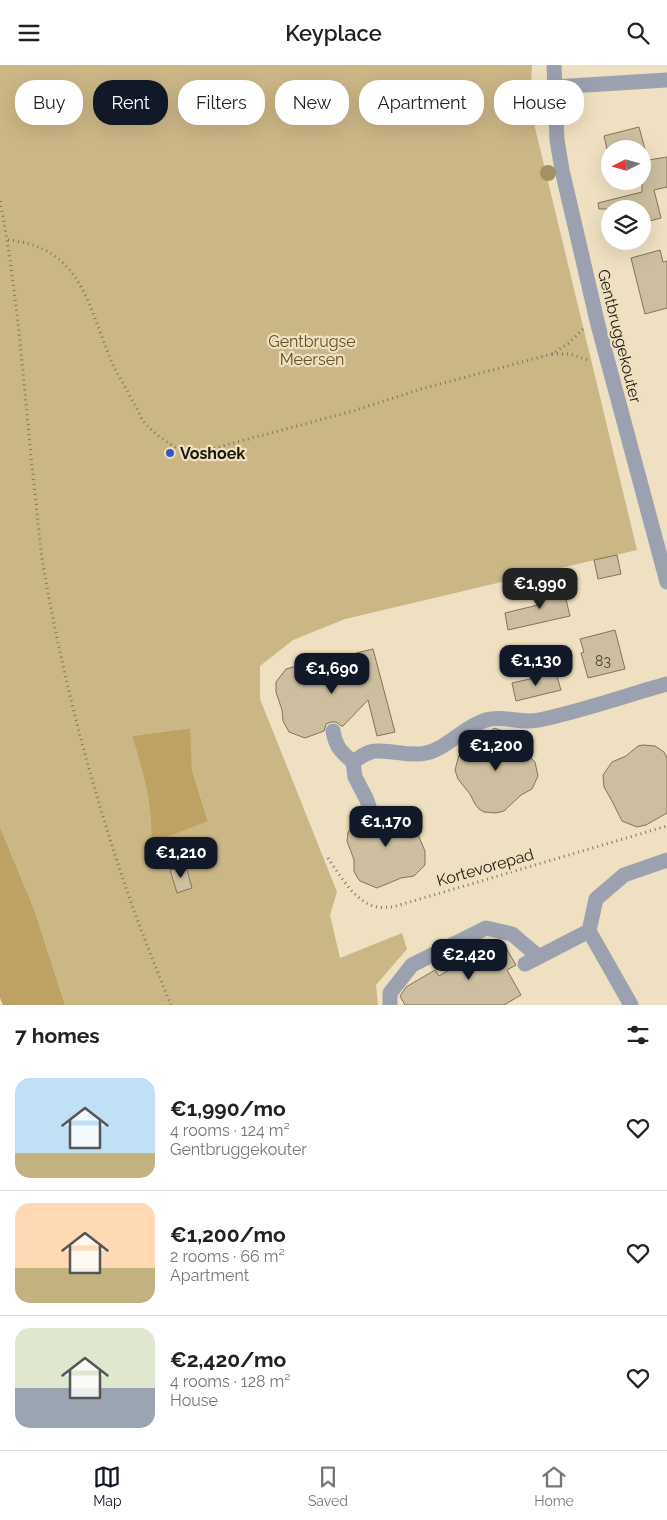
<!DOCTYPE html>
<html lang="en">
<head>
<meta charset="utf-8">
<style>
  :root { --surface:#fff; --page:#f2f2f2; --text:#222; --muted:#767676; --line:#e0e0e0; --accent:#111827 }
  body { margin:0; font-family:Raleway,sans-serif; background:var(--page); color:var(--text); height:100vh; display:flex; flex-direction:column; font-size:19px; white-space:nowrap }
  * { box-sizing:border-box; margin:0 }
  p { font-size:16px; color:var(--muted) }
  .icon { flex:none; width:28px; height:28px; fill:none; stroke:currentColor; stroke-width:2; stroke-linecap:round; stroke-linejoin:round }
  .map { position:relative; height:940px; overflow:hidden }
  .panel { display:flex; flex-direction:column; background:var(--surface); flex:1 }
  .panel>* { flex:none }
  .banner { position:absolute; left:15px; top:15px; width:638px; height:45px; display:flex; gap:10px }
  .needle { width:32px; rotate:264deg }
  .buttons { position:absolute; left:601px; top:75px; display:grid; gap:10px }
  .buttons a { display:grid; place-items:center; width:50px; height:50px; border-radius:50%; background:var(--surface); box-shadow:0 5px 20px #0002; font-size:25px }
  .price { position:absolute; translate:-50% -42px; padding:0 11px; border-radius:10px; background:var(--accent); color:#fff; font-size:16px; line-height:32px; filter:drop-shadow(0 1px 2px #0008) }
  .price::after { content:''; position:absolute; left:50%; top:30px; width:15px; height:11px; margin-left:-8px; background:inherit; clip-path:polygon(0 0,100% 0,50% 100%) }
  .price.on { background:#222; color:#fff }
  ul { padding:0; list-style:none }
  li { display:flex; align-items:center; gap:15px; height:125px; padding:0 15px }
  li+li { border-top:1px solid var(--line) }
  li span { display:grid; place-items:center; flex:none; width:140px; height:100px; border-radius:15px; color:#555 }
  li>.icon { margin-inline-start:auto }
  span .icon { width:60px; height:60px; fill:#fffc; stroke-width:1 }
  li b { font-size:21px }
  h2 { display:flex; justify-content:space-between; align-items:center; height:60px; padding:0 15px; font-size:21px }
  .tag { padding:0 18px; border-radius:20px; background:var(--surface); box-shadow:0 5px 20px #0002; font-size:18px; line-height:45px }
  .tag.on { background:var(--accent); color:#fff }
  header { display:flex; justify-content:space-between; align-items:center; height:65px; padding:0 15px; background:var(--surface); font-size:22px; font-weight:600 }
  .tabs { display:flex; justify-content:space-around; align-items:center; height:70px; border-top:1px solid var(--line); background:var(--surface); font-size:14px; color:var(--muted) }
  .tabs a { display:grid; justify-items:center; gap:2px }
  .tabs .on { color:var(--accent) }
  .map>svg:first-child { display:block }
</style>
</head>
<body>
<header><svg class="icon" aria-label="menu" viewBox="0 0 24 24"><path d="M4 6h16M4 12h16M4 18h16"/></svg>Keyplace<svg class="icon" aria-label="search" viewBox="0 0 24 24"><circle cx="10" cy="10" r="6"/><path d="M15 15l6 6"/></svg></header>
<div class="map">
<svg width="667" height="940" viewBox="0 0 667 940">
  <rect width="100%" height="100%" fill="#eee0c0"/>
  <!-- green -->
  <path fill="#cbb686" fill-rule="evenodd" d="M0 0H532L530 42 637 485 345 554 293 575 260 601V634L337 827 330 850 340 893 402 868 407 884 376 920 378 940H65L34 844 0 762ZM189 663 192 705 208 755 151 778C153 741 143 706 132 671Z"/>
  <!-- water -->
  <path fill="#bda263" d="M190 663 192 705 208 756 151 778C153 740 143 707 132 671Z
    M0 762 34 844 65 940H3L0 933Z"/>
  <!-- building -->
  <path fill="#ccbe9f" stroke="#817458" d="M639 62 645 84H607L604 71Z
    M667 92V122L654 125 661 153 642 158V144H599L598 138 642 127V104H644L642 96Z
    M660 185 663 197 667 196V243L645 249 631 193Z
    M617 490 621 509 598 514 594 495Z
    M563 522 570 551 508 565 505 548 538 540 536 532 545 529 544 526Z
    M615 565 625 604 588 613 581 588 584 587 580 574Z
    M373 584 395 667 377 671 368 635 343 661H341L336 657H331L326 659 324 666 305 673 289 667 283 656 282 645 276 627V617L286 604 322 594 360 603 356 588Z
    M556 608 561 625 516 636 512 618Z
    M494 663 509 668 516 672 523 685 535 697 538 711 532 724 521 730 504 746 496 748 484 747 479 744 475 739 470 729 458 714 455 705 459 690 478 678Z
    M643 680 655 681 664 687 667 693V748L646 760 637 762 622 756 612 736 604 722 603 710 612 697 626 691 638 681Z
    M394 743 405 746 412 750 417 757 419 772 425 786V800L414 811 401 813 377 823 360 816 357 812 354 806V795L347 776 348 767 357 754 363 752 369 756H374L378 753 380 748Z
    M186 801 192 823 177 828 170 805Z
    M495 875 502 876 516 900 507 905 521 930 504 940H405L400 931 406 922 435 905 439 911 468 894 466 891Z"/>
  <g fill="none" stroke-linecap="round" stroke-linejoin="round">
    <!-- path -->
    <path stroke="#7f7661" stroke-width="3" stroke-dasharray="1 4" stroke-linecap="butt" d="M0 136C19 233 24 331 35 428 38 456 40 484 45 511 65 624 95 735 133 843 145 876 158 908 171 940
      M8 175C83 182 88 243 113 300 119 312 127 324 133 337 137 343 140 351 144 357 151 366 169 380 180 384 188 387 199 385 207 385L353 346 421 324 552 289 569 278 583 264
      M552 289H571L590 296
      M328 793C340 810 355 838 377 842 382 843 388 842 393 842L667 761"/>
    <!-- minor -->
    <path stroke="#9ba1ae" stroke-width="15" d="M554 0 557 75 562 105 598 260 667 517
      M554 22 667 15
      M333 666C336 682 340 686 353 697
      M371 747 366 733 355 712 353 697C360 692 368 686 377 686 394 685 409 692 426 688 448 683 463 662 486 655 503 650 521 659 539 655 582 646 624 631 667 619
      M589 866 596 834 624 810 667 795
      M525 899 589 866 631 940
      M390 940V928L412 900 486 863 512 869 539 892"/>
  </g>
  <!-- trees -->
  <circle fill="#a29167" cx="548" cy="108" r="8"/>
  <!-- markers -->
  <circle fill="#3257c7" stroke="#eee0c0" stroke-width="2" cx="170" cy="388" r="5"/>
  <g text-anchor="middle" stroke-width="4.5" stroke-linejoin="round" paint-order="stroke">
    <!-- number labels -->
    <g font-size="14" fill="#494232">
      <text x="603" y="601">83</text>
    </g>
    <!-- street labels -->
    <g font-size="16" fill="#1d180d" stroke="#eee0c0">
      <text transform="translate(620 271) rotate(76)" y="6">Gentbruggekouter</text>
      <text transform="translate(485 802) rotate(-16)" y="6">Kortevorepad</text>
    </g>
    <!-- park labels -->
    <g font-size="16" fill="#64501f" stroke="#eee0c0">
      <text x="312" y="282">Gentbrugse<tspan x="312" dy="18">Meersen</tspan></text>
    </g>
    <!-- poi labels -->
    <g font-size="16" font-weight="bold" fill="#1d180d" stroke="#eee0c0" text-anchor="start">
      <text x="180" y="394">Voshoek</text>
    </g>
  </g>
</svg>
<div class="buttons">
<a><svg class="needle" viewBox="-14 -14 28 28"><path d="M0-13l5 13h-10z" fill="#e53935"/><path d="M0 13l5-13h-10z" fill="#767676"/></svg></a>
<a><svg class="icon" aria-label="layers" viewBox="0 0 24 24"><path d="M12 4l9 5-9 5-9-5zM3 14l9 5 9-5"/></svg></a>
</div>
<b class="price on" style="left:540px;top:545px">€1,990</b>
<b class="price" style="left:536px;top:622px">€1,130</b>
<b class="price" style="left:332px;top:630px">€1,690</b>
<b class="price" style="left:496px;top:707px">€1,200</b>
<b class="price" style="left:386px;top:783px">€1,170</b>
<b class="price" style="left:181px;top:814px">€1,210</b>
<b class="price" style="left:469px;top:916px">€2,420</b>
<div class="banner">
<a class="tag">Buy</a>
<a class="tag on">Rent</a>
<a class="tag">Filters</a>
<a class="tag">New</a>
<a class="tag">Apartment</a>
<a class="tag">House</a>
</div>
</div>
<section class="panel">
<h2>7 homes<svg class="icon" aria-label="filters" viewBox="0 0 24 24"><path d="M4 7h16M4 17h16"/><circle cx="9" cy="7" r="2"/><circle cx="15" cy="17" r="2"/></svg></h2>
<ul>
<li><span style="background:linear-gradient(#bfe0f5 75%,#c2b280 0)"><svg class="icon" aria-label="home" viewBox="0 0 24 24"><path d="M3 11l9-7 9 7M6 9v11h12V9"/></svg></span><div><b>€1,990/mo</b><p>4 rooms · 124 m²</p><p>Gentbruggekouter</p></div><svg class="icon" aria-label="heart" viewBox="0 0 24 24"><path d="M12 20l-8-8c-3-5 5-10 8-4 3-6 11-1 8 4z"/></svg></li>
<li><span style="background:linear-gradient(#ffd9b3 65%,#c2b280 0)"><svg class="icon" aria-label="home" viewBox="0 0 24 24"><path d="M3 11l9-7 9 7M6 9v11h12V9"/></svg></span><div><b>€1,200/mo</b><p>2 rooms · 66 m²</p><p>Apartment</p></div><svg class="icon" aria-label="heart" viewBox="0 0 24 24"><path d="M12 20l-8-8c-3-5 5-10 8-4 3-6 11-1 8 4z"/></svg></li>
<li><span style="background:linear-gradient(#dfe7d0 60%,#9aa5b1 0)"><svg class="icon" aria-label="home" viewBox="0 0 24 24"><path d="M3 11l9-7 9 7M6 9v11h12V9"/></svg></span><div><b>€2,420/mo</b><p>4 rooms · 128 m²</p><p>House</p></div><svg class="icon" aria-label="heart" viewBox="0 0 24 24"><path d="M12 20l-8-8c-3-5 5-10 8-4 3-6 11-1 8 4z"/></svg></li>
</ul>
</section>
<nav class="tabs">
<a class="on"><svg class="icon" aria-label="map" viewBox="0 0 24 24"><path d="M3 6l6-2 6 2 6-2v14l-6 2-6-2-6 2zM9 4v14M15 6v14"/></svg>Map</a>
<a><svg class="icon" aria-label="saved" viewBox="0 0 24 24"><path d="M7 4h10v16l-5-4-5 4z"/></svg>Saved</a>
<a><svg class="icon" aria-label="home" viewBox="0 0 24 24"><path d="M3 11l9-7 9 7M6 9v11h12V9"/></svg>Home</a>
</nav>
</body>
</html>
